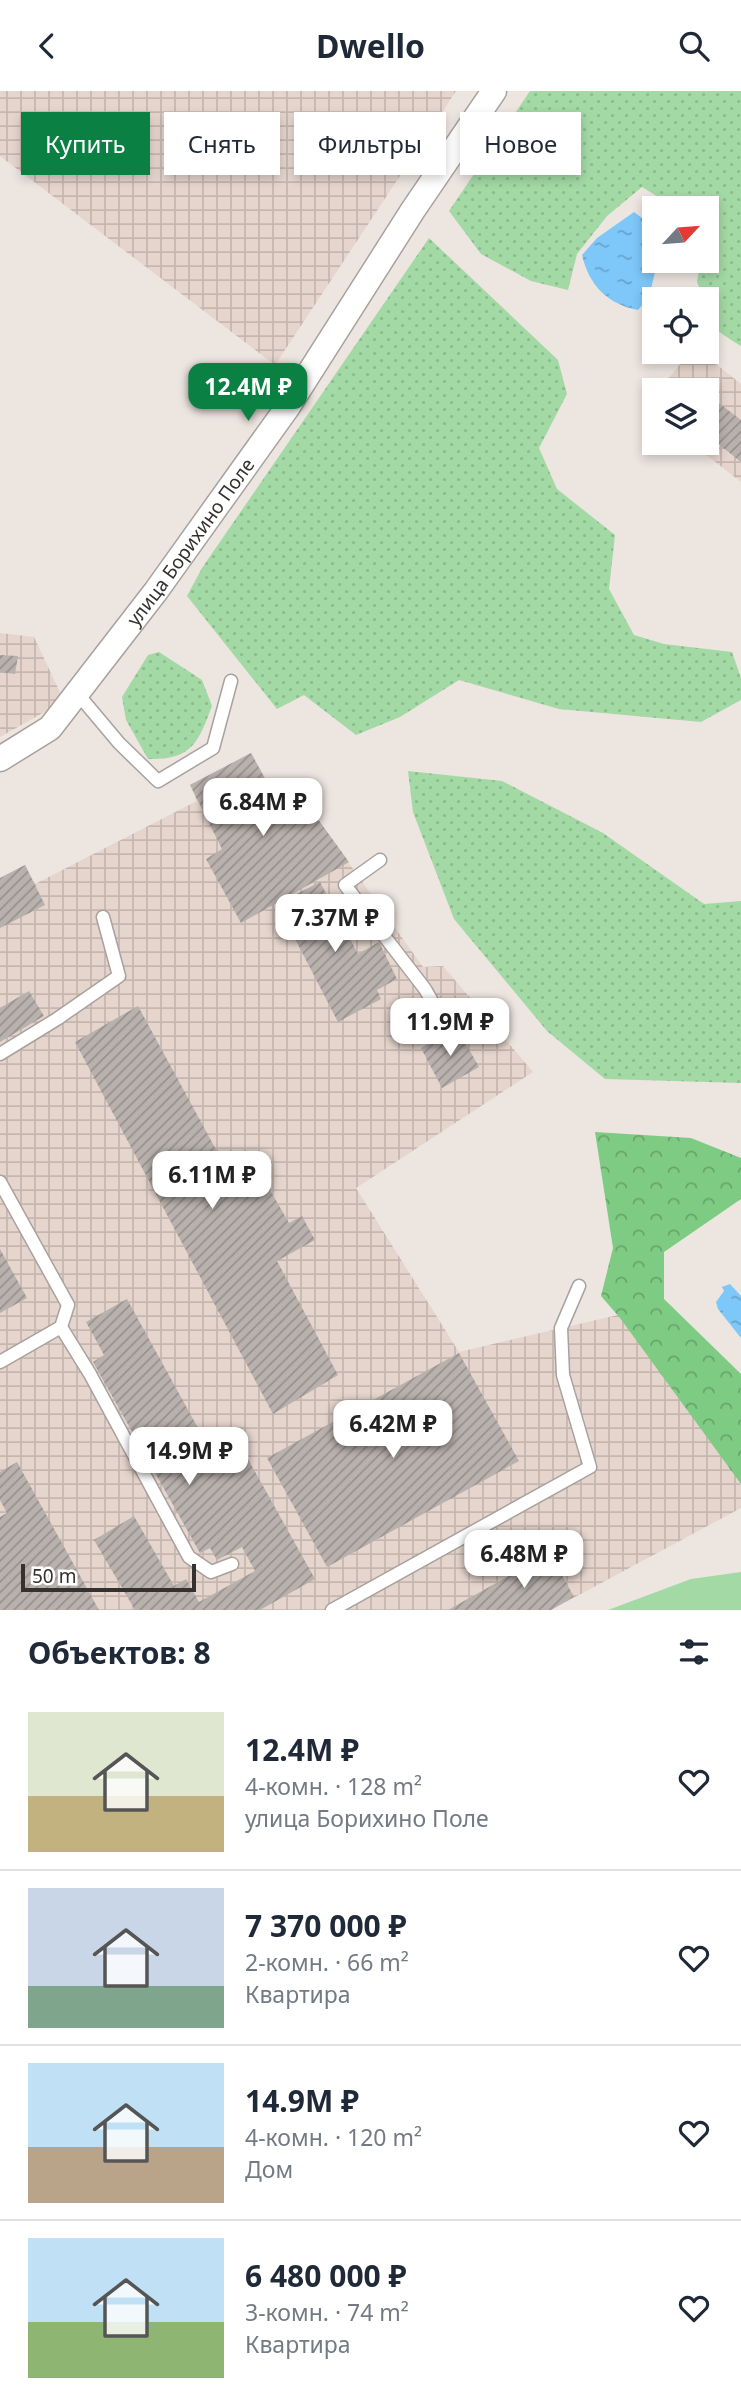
<!DOCTYPE html>
<html lang="ru">
<head>
<meta charset="utf-8">
<style>
  :root { --surface:#fff; --page:#f2f2f3; --text:#1f2937; --muted:#747a83; --line:#e0e1e3; --accent:#0b8043 }
  body { margin:0; font-family:"Noto Sans",sans-serif; background:var(--page); color:var(--text); height:100vh; display:flex; flex-direction:column; font-size:26px; white-space:nowrap }
  * { box-sizing:border-box; margin:0 }
  p { font-size:23px; color:var(--muted) }
  .icon { flex:none; width:38px; height:38px; fill:none; stroke:currentColor; stroke-width:2; stroke-linecap:round; stroke-linejoin:round }
  .map { position:relative; height:1519px; overflow:hidden }
  .details { display:flex; flex-direction:column; background:var(--surface); flex:1 }
  .details>* { flex:none }
  .banner { position:absolute; left:21px; top:21px; width:700px; height:63px; display:flex; gap:14px }
  .needle { width:46px; rotate:64deg }
  .fabs { position:absolute; left:642px; top:105px; display:grid; gap:14px }
  .fabs a { display:grid; place-items:center; width:77px; height:77px; border-radius:0px; background:var(--surface); box-shadow:0 4px 10px #0003; font-size:35px }
  .scale { position:absolute; left:21px; bottom:18px; width:175px; box-sizing:border-box; padding-left:7px; border:4px solid #34312f; border-top:0; font-size:19px; line-height:24px; white-space:nowrap; color:#34312f; -webkit-text-stroke:5px #fff; paint-order:stroke }
  .price { position:absolute; translate:-50% -60px; padding:0 16px; border-radius:14px; background:#fff; color:#222; font-size:23px; line-height:46px; filter:drop-shadow(0 2px 4px #0008) }
  .price::after { content:''; position:absolute; left:50%; top:42px; width:21px; height:16px; margin-left:-10px; background:inherit; clip-path:polygon(0 0,100% 0,50% 100%) }
  .price.current { background:var(--accent); color:#fff }
  ul { padding:0; list-style:none }
  li { display:flex; align-items:center; gap:21px; height:175px; padding:0 28px }
  li+li { border-top:2px solid var(--line) }
  li span { display:grid; place-items:center; flex:none; width:196px; height:140px; border-radius:0px; color:#555 }
  li>.icon { margin-inline-start:auto }
  span .icon { width:84px; height:84px; fill:#fffc; stroke-width:1 }
  li b { font-size:30px }
  h2 { display:flex; justify-content:space-between; align-items:center; height:84px; padding:0 28px; font-size:30px }
  .chip { padding:0 24px; border-radius:0px; background:var(--surface); box-shadow:0 4px 10px #0003; font-size:24px; line-height:63px }
  .chip.current { background:var(--accent); color:#fff }
  header { display:flex; justify-content:space-between; align-items:center; height:91px; padding:0 28px; background:var(--surface); font-size:32px; font-weight:700 }
  .map>svg:first-child { display:block }
</style>
</head>
<body>
<header><svg class="icon" aria-label="back" viewBox="0 0 24 24"><path d="M15 5l-7 7 7 7"/></svg>Dwello<svg class="icon" aria-label="search" viewBox="0 0 24 24"><circle cx="10" cy="10" r="6"/><path d="M15 15l6 6"/></svg></header>
<div class="map">
<svg width="741" height="1519" viewBox="0 0 741 1519">
  <defs>
    <pattern id="industrial-grid" width="8" height="8" patternUnits="userSpaceOnUse" patternTransform="scale(1.75)"><rect width="8" height="8" fill="#e5d5cd"/><path d="M0 4h8M4 0v8" fill="none" stroke="#c5b7b0"/></pattern>
    <pattern id="grass-dots" width="8" height="8" patternUnits="userSpaceOnUse" patternTransform="scale(1.75)"><rect width="8" height="8" fill="#a3d9a5"/><path d="M2 2h.1M6 6h.1" fill="none" stroke="#8dbb8e" stroke-width="1.8" stroke-linecap="round"/></pattern>
    <pattern id="forest-crowns" width="20" height="18" patternUnits="userSpaceOnUse" patternTransform="scale(1.75)"><rect width="20" height="18" fill="#7ecb83"/><path d="M2 6a3 3 0 1 1 6 0M12 15a3 3 0 1 1 6 0" fill="none" stroke="#68a56c"/></pattern>
    <pattern id="water-ripples" width="26" height="14" patternUnits="userSpaceOnUse" patternTransform="scale(1.75)"><rect width="26" height="14" fill="#7dc8f9"/><path d="M2 4q2-2 4 0t4 0M15 11q2-2 4 0t4 0" fill="none" stroke="#67a3ca"/></pattern>
    <pattern id="building-hatch" width="6" height="6" patternUnits="userSpaceOnUse" patternTransform="scale(1.75)"><rect width="6" height="6" fill="#b9b1ad"/><path d="M-1 1l2-2M0 6l6-6M5 7l2-2" fill="none" stroke="#97918d"/></pattern>
  </defs>
  <rect width="100%" height="100%" fill="#ede5e0"/>
  <!-- industrial -->
  <path fill="url(#industrial-grid)" d="M0 0H456L275 274 0 65Z
    M690 261H701L741 293V391L691 352H707V299H659Z
    M0 542 34 546 64 610 0 646Z
    M251 662 273 702 291 691 423 876 443 875 533 981 356 1097 459 1261 622 1223 731 1369 741 1395V1417L551 1519H0V787L25 774 35 793 191 713 197 710 190 694Z"/>
  <!-- grass -->
  <path fill="url(#grass-dots)" d="M530 0H741V255C719 241 707 237 707 208H703L697 190 701 170H707V117H676L642 96 607 125 577 163 568 199 531 190 481 163 449 120Z
    M429 147 558 269 567 303 539 357 557 398 615 444 609 498 634 544 664 553 732 561 741 587V609L701 631 559 618 459 589 400 626 356 644 304 604 277 618 187 505 202 477Z
    M159 561 202 589 212 615C198 652 192 669 148 668L126 629 122 606 148 564Z
    M408 680 502 690 603 742 704 813 741 810V992L605 988 547 940 454 828 413 721Z"/>
  <!-- forest -->
  <path fill="url(#forest-crowns)" d="M595 1041 691 1047 741 1067V1108L664 1161V1208L741 1283V1393L620 1227 601 1205 613 1157Z"/>
  <!-- garden -->
  <path fill="#a3d9a5" d="M741 1481V1519H608L691 1488Z"/>
  <!-- water -->
  <path fill="url(#water-ripples)" d="M634 121 654 136V170H667L655 181 649 206 638 219C607 213 589 194 582 164L597 147Z
    M730 1193 741 1205V1247L718 1218 716 1211 724 1200 722 1196Z"/>
  <!-- building -->
  <path fill="url(#building-hatch)" d="M707 303 741 329V371L707 344Z
    M0 564 18 565 15 583 0 581Z
    M251 662 273 702 291 691 349 771 241 832 206 768 222 758 190 694Z
    M25 774 45 814 0 837V787Z
    M320 791 358 863 379 851 397 888 377 899 381 908 338 931 277 813Z
    M29 900 44 925 0 951V917Z
    M138 915 238 1099 262 1085 289 1132 302 1125 315 1149 277 1170 338 1284 273 1323 75 951Z
    M457 937 479 976 442 997 421 957Z
    M0 1158 27 1207 0 1222Z
    M127 1208 209 1357 234 1343 315 1488 260 1519H135L94 1449 134 1425 174 1495 186 1488 199 1511 255 1480 242 1456 217 1469 210 1457 200 1462 93 1271 104 1264 86 1231Z
    M459 1262 519 1370 327 1476 267 1367Z
    M17 1371 99 1519H0V1426L7 1422 0 1409V1381Z
    M550 1462 574 1506 551 1519H448Z"/>
  <g fill="none" stroke-linecap="round" stroke-linejoin="round">
    <!-- service casing -->
    <g stroke="#a9a19d" stroke-width="15">
      <path id="service" d="M77 602 119 652 158 690 213 657 231 590
        M380 769 345 794 425 898 433 912
        M0 963 57 928 119 885 103 826
        M0 1091 68 1214 61 1236 0 1271
        M61 1236 90 1283 189 1466 211 1481 232 1473
        M332 1519 590 1376 563 1284 561 1237 579 1195"/>
    </g>
    <!-- minor casing -->
    <g stroke="#a9a19d" stroke-width="27">
      <g id="minor">
        <path id="s1" d="M0 668 50 637 156 500 287 317 413 119 494 0"/>
      </g>
    </g>
    <!-- service -->
    <use href="#service" stroke="#fff" stroke-width="12"/>
    <!-- minor -->
    <use href="#minor" stroke="#fff" stroke-width="24"/>
  </g>
  <g text-anchor="middle" stroke-width="5" stroke-linejoin="round" paint-order="stroke">
    <!-- street labels -->
    <g font-size="19" fill="#34312f" stroke="#fff">
      <text dy="7" stroke="none"><textPath href="#s1" startOffset="292">улица Борихино Поле</textPath></text>
    </g>
  </g>
</svg>
<div class="fabs">
<a><svg class="needle" viewBox="-14 -14 28 28"><path d="M0-13l5 13h-10z" fill="#e53935"/><path d="M0 13l5-13h-10z" fill="#747a83"/></svg></a>
<a><svg class="icon" aria-label="locate" viewBox="0 0 24 24"><circle cx="12" cy="12" r="6"/><path d="M12 2v4M12 18v4M2 12h4M18 12h4"/></svg></a>
<a><svg class="icon" aria-label="layers" viewBox="0 0 24 24"><path d="M12 4l9 5-9 5-9-5zM3 14l9 5 9-5"/></svg></a>
</div>
<div class="scale">50 m</div>
<b class="price current" style="left:248px;top:332px">12.4M ₽</b>
<b class="price" style="left:263px;top:747px">6.84M ₽</b>
<b class="price" style="left:335px;top:863px">7.37M ₽</b>
<b class="price" style="left:450px;top:967px">11.9M ₽</b>
<b class="price" style="left:212px;top:1120px">6.11M ₽</b>
<b class="price" style="left:393px;top:1369px">6.42M ₽</b>
<b class="price" style="left:189px;top:1396px">14.9M ₽</b>
<b class="price" style="left:524px;top:1499px">6.48M ₽</b>
<div class="banner">
<a class="chip current">Купить</a>
<a class="chip">Снять</a>
<a class="chip">Фильтры</a>
<a class="chip">Новое</a>
</div>
</div>
<section class="details">
<h2>Объектов: 8<svg class="icon" aria-label="filters" viewBox="0 0 24 24"><path d="M4 7h16M4 17h16"/><circle cx="9" cy="7" r="2"/><circle cx="15" cy="17" r="2"/></svg></h2>
<ul>
<li><span style="background:linear-gradient(#dfe7d0 60%,#c2b280 0)"><svg class="icon" aria-label="home" viewBox="0 0 24 24"><path d="M3 11l9-7 9 7M6 9v11h12V9"/></svg></span><div><b>12.4M ₽</b><p>4-комн. · 128 m²</p><p>улица Борихино Поле</p></div><svg class="icon" aria-label="heart" viewBox="0 0 24 24"><path d="M12 20l-8-8c-3-5 5-10 8-4 3-6 11-1 8 4z"/></svg></li>
<li><span style="background:linear-gradient(#c9d6e8 70%,#7fa58c 0)"><svg class="icon" aria-label="home" viewBox="0 0 24 24"><path d="M3 11l9-7 9 7M6 9v11h12V9"/></svg></span><div><b>7 370 000 ₽</b><p>2-комн. · 66 m²</p><p>Квартира</p></div><svg class="icon" aria-label="heart" viewBox="0 0 24 24"><path d="M12 20l-8-8c-3-5 5-10 8-4 3-6 11-1 8 4z"/></svg></li>
<li><span style="background:linear-gradient(#bfe0f5 60%,#b9a48a 0)"><svg class="icon" aria-label="home" viewBox="0 0 24 24"><path d="M3 11l9-7 9 7M6 9v11h12V9"/></svg></span><div><b>14.9M ₽</b><p>4-комн. · 120 m²</p><p>Дом</p></div><svg class="icon" aria-label="heart" viewBox="0 0 24 24"><path d="M12 20l-8-8c-3-5 5-10 8-4 3-6 11-1 8 4z"/></svg></li>
<li><span style="background:linear-gradient(#bfe0f5 60%,#8fb573 0)"><svg class="icon" aria-label="home" viewBox="0 0 24 24"><path d="M3 11l9-7 9 7M6 9v11h12V9"/></svg></span><div><b>6 480 000 ₽</b><p>3-комн. · 74 m²</p><p>Квартира</p></div><svg class="icon" aria-label="heart" viewBox="0 0 24 24"><path d="M12 20l-8-8c-3-5 5-10 8-4 3-6 11-1 8 4z"/></svg></li>
</ul>
</section>
</body>
</html>
